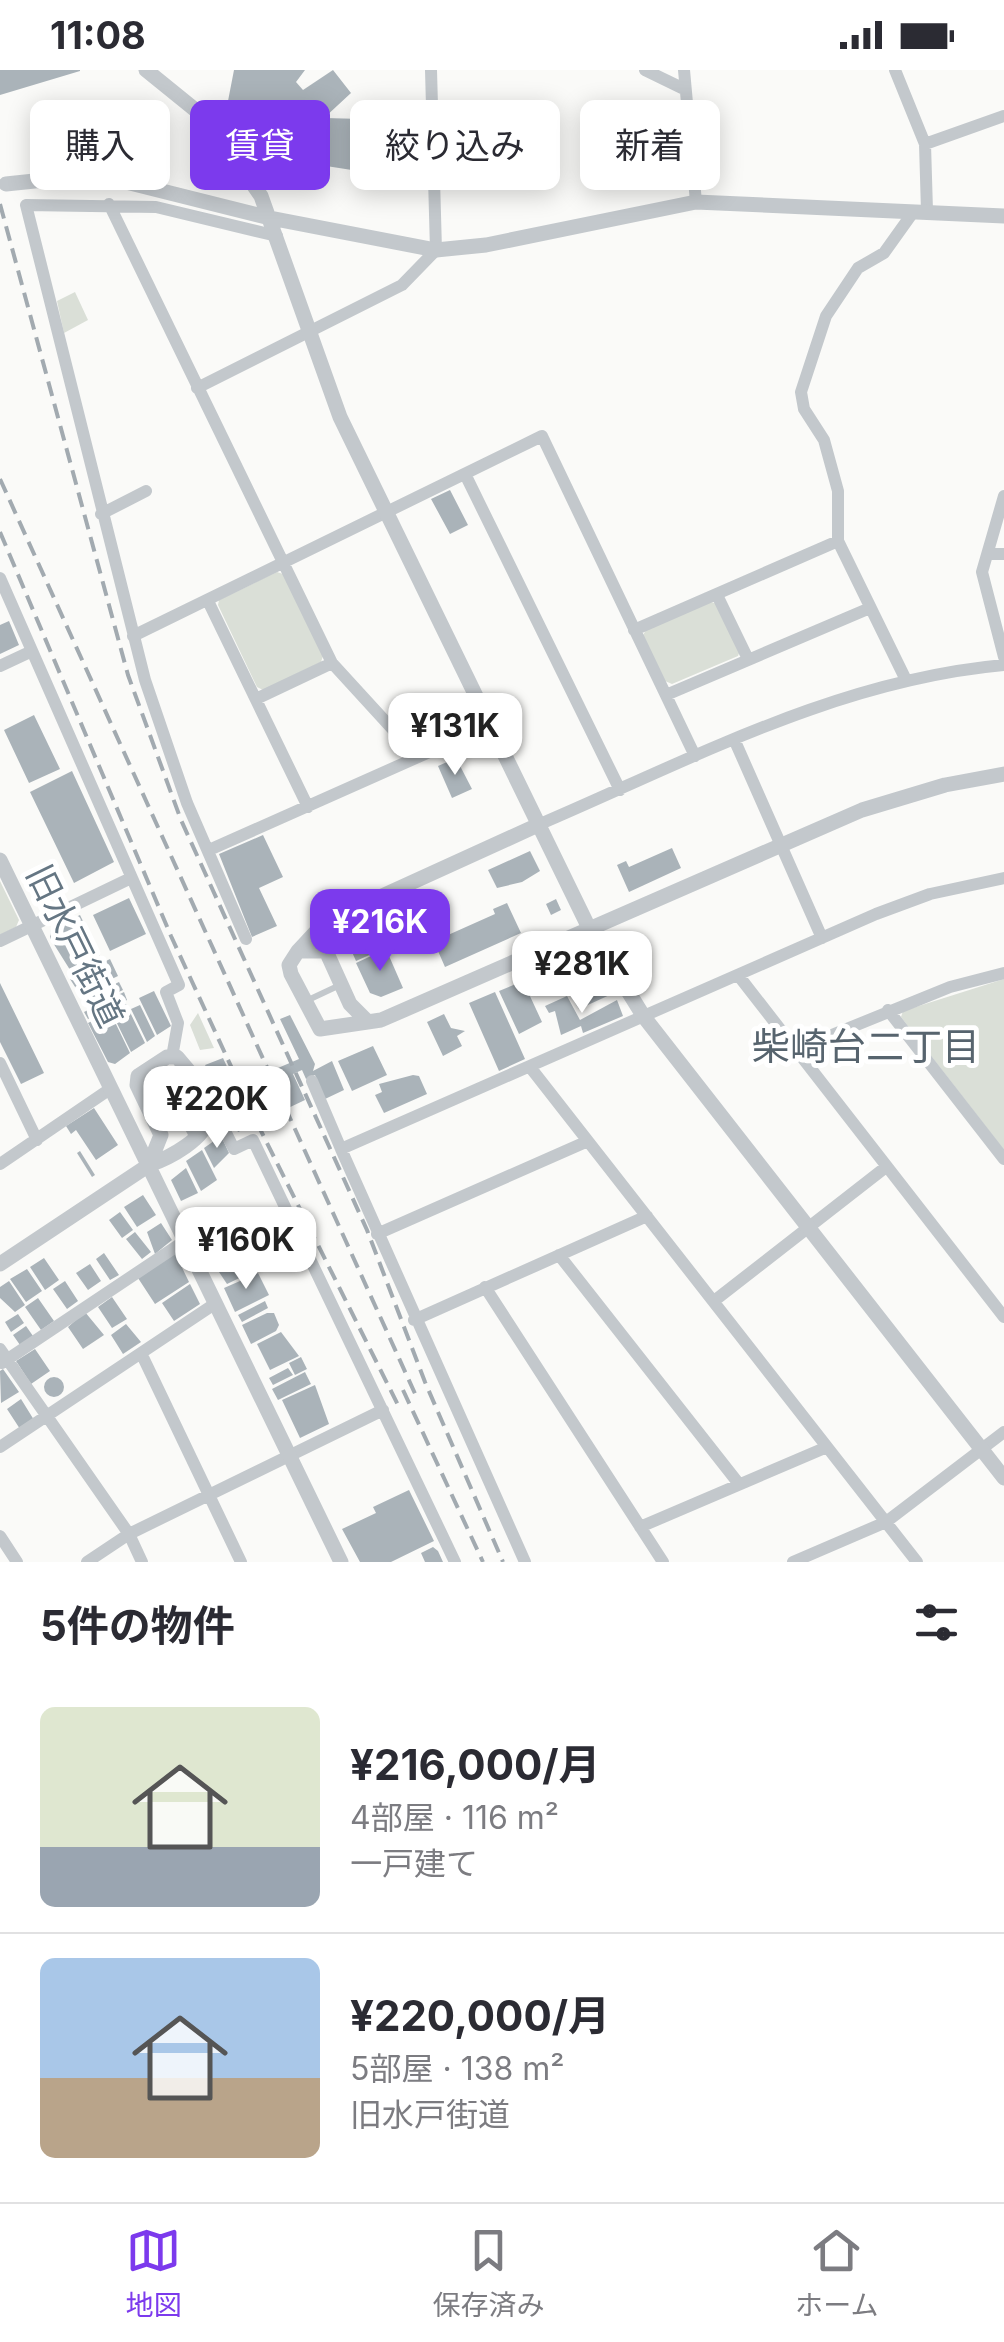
<!DOCTYPE html>
<html lang="ja">
<head>
<meta charset="utf-8">
<style>
  :root { --surface:#fff; --page:#f7f7f7; --text:#2b2b33; --muted:#7c7c81; --line:#e1e1e2; --accent:#7c3aed }
  body { margin:0; font-family:Inter,"Noto Sans JP",sans-serif; background:var(--page); color:var(--text); height:100vh; display:flex; flex-direction:column; font-size:38px; white-space:nowrap }
  * { box-sizing:border-box; margin:0 }
  p { font-size:32px; color:var(--muted) }
  .icon { flex:none; width:55px; height:55px; fill:none; stroke:currentColor; stroke-width:2; stroke-linecap:round; stroke-linejoin:round }
  .map { position:relative; height:1492px; overflow:hidden }
  .sheet { display:flex; flex-direction:column; background:var(--surface); flex:1 }
  .sheet>* { flex:none }
  .hud { position:absolute; left:30px; top:30px; width:945px; height:90px; display:flex; gap:20px }
  .price { position:absolute; translate:-50% -85px; padding:0 22px; border-radius:20px; background:#fff; color:#222; font-size:32px; line-height:65px; filter:drop-shadow(0 2px 5px #0008) }
  .price::after { content:''; position:absolute; left:50%; top:60px; width:30px; height:22px; margin-left:-15px; background:inherit; clip-path:polygon(0 0,100% 0,50% 100%) }
  .price.on { background:var(--accent); color:#fff }
  ul { padding:0; list-style:none }
  li { display:flex; align-items:center; gap:30px; height:250px; padding:0 40px }
  li+li { border-top:2px solid var(--line) }
  li span { display:grid; place-items:center; flex:none; width:280px; height:200px; border-radius:15px; color:#555 }
  li>.icon { margin-inline-start:auto }
  span .icon { width:120px; height:120px; fill:#fffc; stroke-width:1 }
  li b { font-size:42px }
  h2 { display:flex; justify-content:space-between; align-items:center; height:120px; padding:0 40px; font-size:42px }
  .chip { padding:0 35px; border-radius:15px; background:var(--surface); box-shadow:0 5px 25px #0003; font-size:35px; line-height:90px }
  .chip.on { background:var(--accent); color:#fff }
  .status { display:flex; justify-content:space-between; align-items:center; height:70px; padding:0 50px; background:var(--surface); direction:ltr }
  .status svg { height:28px; fill:currentColor }
  .dock { display:flex; justify-content:space-around; align-items:center; height:140px; border-top:2px solid var(--line); background:var(--surface); font-size:28px; color:var(--muted) }
  .dock a { display:grid; justify-items:center; gap:5px }
  .dock .on { color:var(--accent) }
  .map>svg:first-child { display:block }
</style>
</head>
<body>
<div class="status"><b>11:08</b><svg viewBox="0 0 49 12"><path d="M0 12V9h3v3zM5 12V6h3v6zM10 12V3h3v9zM15 12V0h3v12zM26 1h20v11H26zM47 4h2v5h-2z"/></svg></div>
<div class="map">
<svg width="1004" height="1492" viewBox="0 0 1004 1492">
  <rect width="100%" height="100%" fill="#fafaf8"/>
  <!-- green -->
  <path fill="#dadfd7" d="M75 222 88 250 64 263 57 231Z
    M277 502 283 504 323 586 321 592 263 620 257 617 218 535 219 530Z
    M711 532 718 534 740 581 738 586 672 614 665 611 643 565 646 560Z
    M0 811 19 850 16 857 0 865Z
    M1004 909V1080L901 947 903 941Z
    M198 943 214 978 200 980 190 955Z"/>
  <!-- building -->
  <path fill="#aab3b9" d="M0 0H80V1L0 25Z
    M234 0H305L296 12 303 20 333 0 351 23 324 48 363 49 367 66 379 68 371 103 307 93 295 54 280 38 228 31Z
    M450 420 468 455 450 464 431 429Z
    M9 551 19 575 0 584V555Z
    M34 645 60 699 29 713 4 660Z
    M456 688 472 719 452 728 438 696Z
    M72 701 114 792 74 813 30 722Z
    M263 765 283 807 259 818 277 856 252 867 219 784Z
    M672 778 681 798 629 822 617 795 626 791 629 797Z
    M530 781 540 801 522 812 497 818 488 800Z
    M129 828 146 864 110 881 93 845Z
    M556 829 561 840 551 845 546 834Z
    M507 833 521 863 445 897 434 872 440 869 437 864 445 860 448 865 495 844 493 839Z
    M371 844 385 878 356 891 344 864 347 854Z
    M80 845 101 888 72 903 50 868 51 859Z
    M386 879 403 918 381 927 370 923 356 893Z
    M578 884 592 888 614 923 579 939 551 896Z
    M110 889 118 906 89 920 92 925 119 912 123 920 88 937 70 909Z
    M523 911 542 952 519 964 499 921Z
    M0 913 44 1003 21 1014 0 972Z
    M154 921 171 956 157 965 139 928Z
    M124 922 127 930 88 949 84 942Z
    M495 922 525 989 499 1001 469 933Z
    M567 926 580 950 617 930 623 946 583 963 581 956 561 965 555 941 549 943 545 936Z
    M126 934 145 973 131 982 111 941Z
    M140 935 155 966 147 972 131 939Z
    M444 944 451 958 465 961 457 966 462 976 443 986 427 952Z
    M290 945 315 994 313 1001 332 991 344 1020 325 1029 315 1005 306 1009 302 1000 293 1004 305 1030 238 1062 205 995 223 988 236 1016 299 989 280 949Z
    M100 947 103 955 114 950 130 983 115 994 108 992 88 953Z
    M373 976 387 1005 352 1021 338 991Z
    M413 1005 419 1006 427 1024 384 1043 375 1025 382 1022 379 1014Z
    M94 1038 118 1075 96 1090 76 1060 71 1064 66 1056Z
    M221 1066 229 1083 214 1098 204 1078Z
    M202 1080 217 1110 201 1121 186 1091Z
    M80 1081 95 1105 92 1107 77 1083Z
    M186 1098 198 1123 181 1131 171 1110Z
    M143 1125 156 1145 137 1157 124 1137Z
    M120 1142 133 1160 122 1168 109 1150Z
    M161 1153 172 1170 155 1184 147 1162Z
    M135 1162 151 1182 142 1189 126 1169Z
    M245 1177 256 1200 227 1214 213 1193Z
    M104 1183 119 1205 110 1210 96 1189Z
    M175 1183 189 1212 155 1234 138 1208Z
    M44 1188 59 1210 45 1220 30 1197Z
    M90 1194 101 1211 88 1220 76 1203Z
    M27 1199 42 1221 26 1232 10 1209Z
    M258 1203 269 1225 235 1242 224 1218Z
    M9 1211 25 1235 15 1242 0 1228V1217Z
    M65 1211 78 1231 67 1239 53 1219Z
    M190 1214 200 1234 174 1251 162 1233Z
    M112 1227 127 1249 112 1258 98 1237Z
    M38 1228 54 1251 41 1260 25 1237Z
    M265 1231 268 1238 242 1252 238 1245Z
    M85 1242 104 1265 83 1279 68 1257Z
    M267 1243H274L279 1255 276 1261 251 1274 242 1255Z
    M18 1244 24 1253 11 1262 5 1252Z
    M126 1254 141 1272 123 1284 111 1265Z
    M26 1256 33 1266 20 1275 13 1265Z
    M281 1262 299 1286 270 1300 257 1274Z
    M35 1279 50 1301 31 1314 16 1291Z
    M301 1287 307 1299 295 1305 289 1293Z
    M288 1298 293 1305 273 1315 269 1308Z
    M3 1299 19 1322 1 1333 0 1301Z
    M305 1302 311 1314 278 1330 272 1319Z
    M44 1317a10 10 0 1 1 20 0a10 10 0 1 1-20 0Z
    M315 1315 329 1354 300 1368 282 1330Z
    M21 1329 34 1350 20 1359 7 1339Z
    M409 1420 434 1471 391 1492H360L342 1459 376 1443 373 1437Z
    M433 1477 438 1481 443 1492H425L421 1483Z"/>
  <g fill="none" stroke-linecap="round" stroke-linejoin="round">
    <!-- service -->
    <path stroke="#c3c8cc" stroke-width="6" d="M306 931 340 915
      M155 995 193 1068"/>
    <!-- minor -->
    <path stroke="#c3c8cc" stroke-width="12" d="M645 0 682 18
      M684 0 696 132
      M895 0 925 74 927 141
      M925 74 1004 46
      M109 134 332 593 418 687
      M197 318 402 215 436 180 431 0
      M465 404 620 720
      M1004 426 982 502 1004 587
      M101 444 146 421
      M988 484H1004
      M0 508 179 915 166 922 178 953 172 987
      M717 525 748 589
      M208 531 308 737
      M634 560 838 471
      M133 566 542 366 695 686
      M0 596 32 581
      M906 610 838 471V421L824 370 804 339 801 322 826 246 858 198 884 183 914 141
      M666 625 870 538
      M256 629 332 593
      M734 669 822 868
      M538 755C690 690 837 610 1004 595
      M209 780 490 655
      M246 869 187 733 145 610 26 135 156 137 277 166
      M0 871 131 808
      M738 905 1004 1247
      M888 940 1004 1089
      M795 980 950 917 1004 903
      M0 993 37 1070
      M530 997 917 1492
      M312 1011 341 1079 876 844 930 824 1004 808
      M208 1055 225 1061 234 1079 253 1070 455 1492
      M341 1079 525 1492
      M0 1094 110 1019
      M377 1164 588 1071
      M559 1185 739 1414
      M485 1217 663 1492
      M714 1231 886 1097
      M216 1233 141 1283 241 1492
      M414 1250 647 1146
      M0 1279 129 1464 142 1492
      M2 1293 186 1170
      M0 1377 141 1283
      M640 1457 827 1377
      M0 1466 17 1492
      M87 1492 129 1464 383 1340
      M793 1492 886 1452 1004 1362"/>
    <!-- tertiary -->
    <path stroke="#c3c8cc" stroke-width="15" d="M146 0 209 51 261 126 340 347 589 858 644 947 1004 1408
      M6 114 63 108 114 109 270 148 436 180 486 175 696 132 1004 146
      M0 790 341 1492
      M325 852 538 755
      M298 881 325 852 326 881
      M368 952 350 934 326 881H298L289 895 291 904 320 959 381 950 862 740 945 715 1004 704
      M0 1194 149 1095C169 1088 206 1069 209 1046L188 1000 177 987H167L138 1006 137 1015 161 1065 149 1095"/>
    <!-- rail -->
    <path stroke="#a2aab0" stroke-width="4" stroke-dasharray="15 8" stroke-linecap="butt" d="M0 134 128 605 181 750 367 1160 425 1312 503 1492
      M0 409 417 1328
      M0 462 171 866 259 1057 400 1339
      M403 1320 483 1492"/>
  </g>
  <g text-anchor="middle" stroke-width="10" stroke-linejoin="round" paint-order="stroke">
    <!-- street labels -->
    <g font-size="35" fill="#657683" stroke="#fff">
      <text transform="translate(75 876) rotate(64)" y="12">旧水戸街道</text>
    </g>
    <!-- neighbourhood labels -->
    <g font-size="38" fill="#57646e" stroke="#fff">
      <text x="866" y="990">柴崎台二丁目</text>
    </g>
  </g>
</svg>
<b class="price" style="left:455px;top:708px">¥131K</b>
<b class="price on" style="left:380px;top:904px">¥216K</b>
<b class="price" style="left:582px;top:946px">¥281K</b>
<b class="price" style="left:217px;top:1081px">¥220K</b>
<b class="price" style="left:246px;top:1222px">¥160K</b>
<div class="hud">
<a class="chip">購入</a>
<a class="chip on">賃貸</a>
<a class="chip">絞り込み</a>
<a class="chip">新着</a>
</div>
</div>
<section class="sheet">
<h2>5件の物件<svg class="icon" aria-label="filters" viewBox="0 0 24 24"><path d="M4 7h16M4 17h16"/><circle cx="9" cy="7" r="2"/><circle cx="15" cy="17" r="2"/></svg></h2>
<ul>
<li><span style="background:linear-gradient(#dfe7d0 70%,#9aa5b1 0)"><svg class="icon" aria-label="home" viewBox="0 0 24 24"><path d="M3 11l9-7 9 7M6 9v11h12V9"/></svg></span><div><b>¥216,000/月</b><p>4部屋 · 116 m²</p><p>一戸建て</p></div></li>
<li><span style="background:linear-gradient(#a9c7e8 60%,#b9a48a 0)"><svg class="icon" aria-label="home" viewBox="0 0 24 24"><path d="M3 11l9-7 9 7M6 9v11h12V9"/></svg></span><div><b>¥220,000/月</b><p>5部屋 · 138 m²</p><p>旧水戸街道</p></div></li>
</ul>
</section>
<nav class="dock">
<a class="on"><svg class="icon" aria-label="map" viewBox="0 0 24 24"><path d="M3 6l6-2 6 2 6-2v14l-6 2-6-2-6 2zM9 4v14M15 6v14"/></svg>地図</a>
<a><svg class="icon" aria-label="saved" viewBox="0 0 24 24"><path d="M7 4h10v16l-5-4-5 4z"/></svg>保存済み</a>
<a><svg class="icon" aria-label="home" viewBox="0 0 24 24"><path d="M3 11l9-7 9 7M6 9v11h12V9"/></svg>ホーム</a>
</nav>
</body>
</html>
